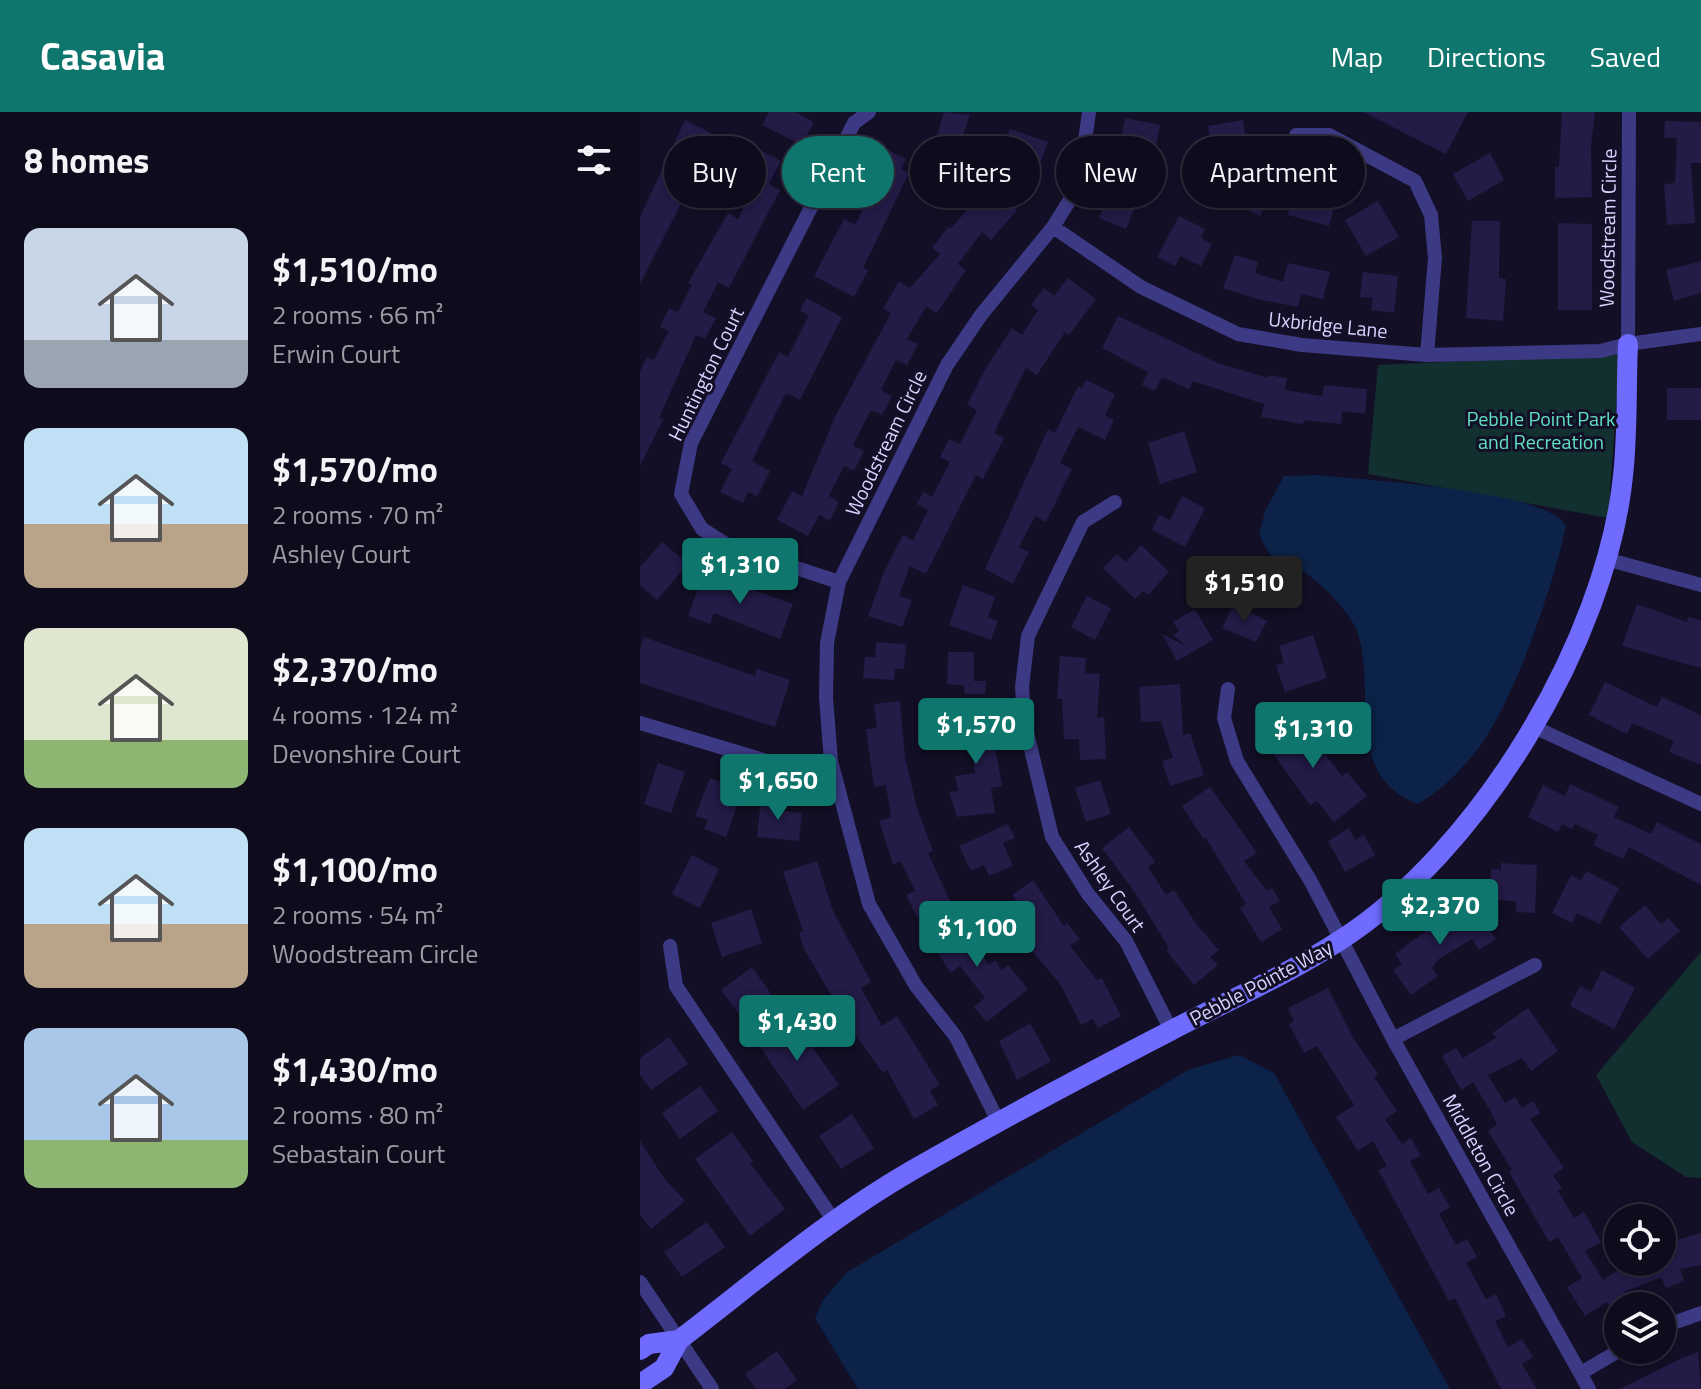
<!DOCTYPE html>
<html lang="en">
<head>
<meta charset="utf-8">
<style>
  :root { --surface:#0e0b1c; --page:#1c1929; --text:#f1f3f6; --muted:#9b9ba3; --line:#2e2b3b; --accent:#0f766e }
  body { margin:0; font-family:"Titillium Web",sans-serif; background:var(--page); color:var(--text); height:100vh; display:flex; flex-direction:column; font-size:30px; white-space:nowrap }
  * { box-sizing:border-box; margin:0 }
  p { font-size:26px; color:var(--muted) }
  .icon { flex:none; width:44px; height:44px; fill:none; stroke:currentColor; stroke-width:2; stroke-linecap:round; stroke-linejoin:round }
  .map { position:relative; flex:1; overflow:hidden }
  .side { display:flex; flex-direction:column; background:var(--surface); width:640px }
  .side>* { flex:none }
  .hud { position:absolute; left:24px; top:24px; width:760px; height:72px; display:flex; gap:16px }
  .tools { position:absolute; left:964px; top:1092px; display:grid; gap:16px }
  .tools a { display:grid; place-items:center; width:72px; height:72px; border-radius:50%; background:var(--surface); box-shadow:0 4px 12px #0003,0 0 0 2px var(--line); font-size:40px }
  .price { position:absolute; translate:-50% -68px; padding:0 18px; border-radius:8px; background:var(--accent); color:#fff; font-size:26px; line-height:52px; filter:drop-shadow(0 2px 4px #0008) }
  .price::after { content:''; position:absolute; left:50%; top:48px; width:24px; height:18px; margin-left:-12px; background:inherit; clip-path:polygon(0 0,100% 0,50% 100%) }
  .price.current { background:#222; color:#fff }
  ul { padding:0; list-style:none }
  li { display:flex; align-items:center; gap:24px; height:200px; padding:0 24px }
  li span { display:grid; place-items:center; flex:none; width:224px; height:160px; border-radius:16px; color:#555 }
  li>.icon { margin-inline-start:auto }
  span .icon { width:96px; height:96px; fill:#fffc; stroke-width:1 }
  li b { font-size:34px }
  h2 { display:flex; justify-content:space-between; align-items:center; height:96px; padding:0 24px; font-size:34px }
  .chip { padding:0 28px; border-radius:36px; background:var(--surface); box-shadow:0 4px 12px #0003,0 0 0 2px var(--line); font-size:28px; line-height:72px }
  .chip.current { background:var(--accent); color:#fff }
  header { display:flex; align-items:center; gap:48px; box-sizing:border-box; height:112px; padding:0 40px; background:var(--accent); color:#fff }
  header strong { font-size:38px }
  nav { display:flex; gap:44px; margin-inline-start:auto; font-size:28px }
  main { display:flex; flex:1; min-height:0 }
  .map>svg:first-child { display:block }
</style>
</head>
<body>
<header>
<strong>Casavia</strong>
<nav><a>Map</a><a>Directions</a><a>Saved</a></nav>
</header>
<main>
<section class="side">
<h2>8 homes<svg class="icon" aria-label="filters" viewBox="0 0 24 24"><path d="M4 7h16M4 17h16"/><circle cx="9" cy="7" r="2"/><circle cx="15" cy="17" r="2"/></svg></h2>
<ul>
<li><span style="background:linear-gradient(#c9d6e8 70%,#9aa5b1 0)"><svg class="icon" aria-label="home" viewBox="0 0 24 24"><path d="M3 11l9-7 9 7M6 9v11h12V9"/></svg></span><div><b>$1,510/mo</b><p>2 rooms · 66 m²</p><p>Erwin Court</p></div></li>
<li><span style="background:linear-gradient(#bfe0f5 60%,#b9a48a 0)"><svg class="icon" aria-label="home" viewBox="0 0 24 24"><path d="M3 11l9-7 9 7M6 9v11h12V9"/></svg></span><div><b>$1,570/mo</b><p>2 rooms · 70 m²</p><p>Ashley Court</p></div></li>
<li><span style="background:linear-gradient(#dfe7d0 70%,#8fb573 0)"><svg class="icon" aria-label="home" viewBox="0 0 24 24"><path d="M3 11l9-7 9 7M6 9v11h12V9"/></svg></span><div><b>$2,370/mo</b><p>4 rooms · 124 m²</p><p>Devonshire Court</p></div></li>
<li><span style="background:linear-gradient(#bfe0f5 60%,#b9a48a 0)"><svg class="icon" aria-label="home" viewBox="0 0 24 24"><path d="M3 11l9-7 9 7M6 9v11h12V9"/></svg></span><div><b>$1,100/mo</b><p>2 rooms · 54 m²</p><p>Woodstream Circle</p></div></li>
<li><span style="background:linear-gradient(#a9c7e8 70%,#8fb573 0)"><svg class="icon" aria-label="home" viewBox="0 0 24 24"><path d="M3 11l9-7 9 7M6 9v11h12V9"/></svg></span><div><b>$1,430/mo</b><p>2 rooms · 80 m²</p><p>Sebastain Court</p></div></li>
</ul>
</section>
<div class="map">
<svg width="1061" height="1277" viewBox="0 0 1061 1277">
  <rect width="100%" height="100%" fill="#130f26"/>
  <!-- green -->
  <path fill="#12302f" d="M980 242 968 406 728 362 738 253Z
    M1061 840V1066L1046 1065 992 1030 956 963Z"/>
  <!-- water -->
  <path fill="#0c2248" d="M678 363C720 368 909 378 926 414 914 472 873 593 837 638 820 660 801 678 778 692 701 662 738 580 717 519 710 500 681 471 664 460 654 454 639 452 631 444 626 438 623 429 619 422L625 399 644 364Z
    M599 943 634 961 810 1277H218L175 1206 183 1188 207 1160 550 957Z"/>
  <!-- building -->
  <path fill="#241b47" d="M129 0H155L174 10 162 33 122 13Z
    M304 0 330 3 317 40 294 33Z
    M723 0H828L806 42Z
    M922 0H955L951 34 952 85 915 86V55H919Z
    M485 6 520 13 514 45 504 43 497 75 502 77 486 117 459 106 480 52 476 51Z
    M45 8 71 21 41 82 45 84 0 172V105Z
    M603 8 608 40 573 46 568 14Z
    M1025 9 1061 10V51H1051L1055 111 1027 113 1024 72 1035 71 1037 26H1024Z
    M370 17 408 30 393 72 368 63 375 43 362 38Z
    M112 34 141 49 129 72 140 78 89 176 78 170 63 200 76 206 65 227 56 223 19 306 23 308 0 354V259L7 245 14 248 29 219 20 215 29 196 38 200 52 173 48 171 88 101 98 107 112 80 93 71Z
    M244 36 266 47 261 57 269 61 223 156 228 158 214 185 174 164 204 107 215 113 236 71 228 67Z
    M850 41 864 68 828 89 813 62Z
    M623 62 638 69 620 104 610 99Z
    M657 70 698 81 689 114 648 103Z
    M359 82 377 98 351 128 342 120 318 152 326 158 297 201 286 195 267 227 278 232 267 253 256 248 241 278 252 284 242 303 231 298 213 333 224 339 214 359 204 354 189 384 199 390 190 409 179 403 168 424 137 408 152 379 162 384 195 305 251 201 243 197 259 169 270 176 300 142 292 136 308 115 310 117 340 84 349 93Z
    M738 89 759 125 726 144 705 108Z
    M539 104 565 117 561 126 572 132 561 154 540 144 535 154 517 145Z
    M832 109H860L859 166 866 167 863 209 826 206Z
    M918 111 952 112V198H918Z
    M595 143 618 150 615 161 643 170 648 151 690 160 683 187 661 182 658 195 617 187 583 176Z
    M1061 149V181L1034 189 1026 158Z
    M723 160 758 164 754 201 731 198 733 186 720 185Z
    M428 166 456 187 429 223 425 220 397 263 386 256 354 321 364 326 343 367 336 363 286 462 270 454 259 484 272 488 262 515 228 504 243 462 263 423 273 428 288 398 277 392 283 380 292 385 310 350 300 345 309 327 320 332 337 298 327 293 344 259 372 216 382 223 398 198 391 193 404 176 414 184Z
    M166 186 202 205 160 288 146 281 112 349 130 359 117 385 108 380 103 391 80 380 92 357 81 351 139 240 148 245 169 203 160 199Z
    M478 204 578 251 628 266 629 263 647 266 645 278 682 284 684 273 727 277 725 302 702 299 701 312 664 308 663 312 621 305 624 292 553 269 549 277 522 265 515 279 502 273 508 260 462 236Z
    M446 268 475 282 465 303 474 308 465 328 438 315 420 351 432 357 406 410 395 404 379 435 389 440 373 472 345 457 408 317 415 321 438 274 442 276Z
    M1027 276H1061V308H1027Z
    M544 319 557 360 520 372 508 331Z
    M542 384 565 396 545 435 512 418 519 403 530 408Z
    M22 430 48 452 17 488 0 473V455Z
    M501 433 529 460 508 483 503 479 495 487 463 456 477 442 486 450Z
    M64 461 153 492 140 527 74 501 70 512 48 504Z
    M323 473 355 485 348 505 358 509 351 528 309 513Z
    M447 484 471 496 455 528 431 515Z
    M594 492 627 509 616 530 582 516Z
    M997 492 1047 510 1048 505 1061 508V556L982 534Z
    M555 497 573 528 537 549 522 522 546 534 533 523 539 519 533 510Z
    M673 523 687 566 645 580 636 553 644 551 639 534Z
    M4 525 115 564 117 557 150 568 135 615 0 571V538Z
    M236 530 266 532 264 557H255L254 568 223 566 225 545H235Z
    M308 540H334V569H346L345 582H325L324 574 307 572Z
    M420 544 446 546 445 561 460 562 457 606 464 605 466 647 440 648 439 627H424L422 587H417Z
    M965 570 1017 595 1022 585 1061 603V653L1029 640 1034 629 992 611 987 622 949 603Z
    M540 572 543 623 550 621 564 663 530 674 522 649 533 646 521 609 501 610 499 575Z
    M260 589 265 645 277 696 293 739 288 741 310 789 277 805 266 783 275 779 261 750 253 752 239 709 251 705 246 673 234 675 226 617 237 616 234 592Z
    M349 599 362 674 351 676 355 701 317 705 309 680 318 679 315 664 335 661 331 633 317 636 312 605Z
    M650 606 663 624 672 618 685 636 682 638 702 664 707 660 727 684 694 710 677 689 670 693 622 626Z
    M18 651 45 660 31 701 4 692Z
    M70 666 102 679 86 725 64 717 68 708 55 704Z
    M460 668 471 702 446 710 435 676Z
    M930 672 979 695 974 705 1011 722 1017 710 1061 732V773L989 735 983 747 953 733 958 723 935 712 932 717 922 712 918 720 888 705 903 673 925 684Z
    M570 675 617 741 604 749 627 779 632 776 640 789 629 795 642 817 621 830 600 796 606 792 566 726 564 728 542 694Z
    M121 686 136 687 135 698 162 701 159 729 117 725Z
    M368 712 375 726 363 731 373 754 349 764 344 753 331 759 319 734Z
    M489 715 515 750 508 755 526 783 534 778 557 813 579 838 570 845 578 853 554 873 526 838 529 836 494 779 462 736Z
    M709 716 715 728 724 723 735 743 705 760 688 729Z
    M52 743 79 757 60 796 32 782Z
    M177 749 193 799 231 870 221 876 242 914 257 904 300 973 290 978 298 993 274 1007 247 958 243 961 209 914 163 835 159 821 163 819 143 760Z
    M861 751 897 753 895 801 876 800V789L849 788 851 757 861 758Z
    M946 759 979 776 960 812 937 801 932 811 912 801 931 763 941 769Z
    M393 768 424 814 427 811 440 827 430 834 457 868 462 866 481 904 458 916 453 907 441 913 420 872 392 839 395 836 372 801 381 795 372 783Z
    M820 793 828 804 837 798 856 827 839 838 832 827 799 847 792 856 798 864 771 883 753 858 762 852 755 842Z
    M1005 793 1021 812 1028 806 1040 819 1008 847 979 815Z
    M111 797 122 831 82 845 71 811Z
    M316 805 349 853 355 848 362 858 368 853 388 877 347 910 334 895 345 886 320 854 311 861 287 825Z
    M112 855 134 886 104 909 81 878Z
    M962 858 995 876 974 917 930 894 940 874 951 880Z
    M688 876 714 927 738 962 734 965 757 999 745 1007 762 1032 771 1026 781 1044 770 1049 788 1082 799 1076 810 1095 799 1102 816 1133 827 1127 837 1145 826 1151 846 1187 856 1182 866 1204 855 1209 868 1235 882 1227 893 1245 882 1252 897 1277H861L815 1186 809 1189 738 1058 747 1054 733 1029 718 1039 696 1005 714 993 677 934 664 941 649 912 654 909 648 896Z
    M888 896 918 939 891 959 882 946 848 963 865 991 875 985 882 996 893 989 900 1001 890 1007 924 1056 913 1063 922 1076 918 1079 934 1106 944 1100 961 1130 945 1139 963 1168 991 1150H1022V1132L1061 1121V1153L1040 1157 1044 1169 1026 1176 1021 1165 984 1180 991 1191 978 1194 974 1201 967 1190 945 1204 927 1175 942 1166 918 1125 909 1130 869 1060 872 1058 848 1019 857 1013 851 1000 833 970 821 978 802 944 816 936 823 946 856 926 852 921Z
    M151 904 199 973 163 998 118 932V927Z
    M390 911 411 949 377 968 359 929Z
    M29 925 48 952 11 978 0 963V946Z
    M60 974 78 999 40 1027 22 1001Z
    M212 1002 234 1036 201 1057 179 1024Z
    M92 1020 113 1049 110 1051 145 1097 110 1124 55 1047Z
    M0 1029 24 1066 45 1089 11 1117 0 1103Z
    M67 1110 85 1135 42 1165 24 1140Z
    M137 1239 157 1268 145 1277H116L105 1262Z
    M1058 1240 1061 1277H980L1040 1247Z"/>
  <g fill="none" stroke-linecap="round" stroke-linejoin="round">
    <!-- street -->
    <path stroke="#3d3a85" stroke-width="14" d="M656 23H689L775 69 791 103 795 146 787 243
      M413 115 501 175 598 222 662 233 787 243 960 239 988 232 1061 222
      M988 232 989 0
      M475 390 443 410 388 524 382 575 384 608 412 725 448 782 486 829 531 918
      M966 447 1061 473
      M199 470 89 434 62 417 41 382 51 331 214 11 229 0
      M588 577 584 606 597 649 670 768 753 927 949 1277
      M0 611 147 655 191 649
      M896 616 1061 692
      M30 834 36 874 194 1109
      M753 927 895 853
      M359 1011 316 925 276 874 229 792 191 649 186 586 187 531 199 470 307 253 341 203 413 115 431 86 442 50 449 0
      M0 1170 72 1277
      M1022 1215 1061 1201
      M941 1261 980 1238"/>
    <!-- secondary -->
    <path stroke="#6f6bff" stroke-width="20" d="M0 1238 9 1232 39 1228
      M0 1272 24 1256 39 1228C115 1170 188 1107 271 1059 356 1010 443 964 530 919 587 889 645 864 699 829 839 740 966 529 983 364 988 320 986 275 988 232"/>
  </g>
  <g text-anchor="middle" stroke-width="6" stroke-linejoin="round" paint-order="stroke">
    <!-- street labels -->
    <g font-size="20" fill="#d9d4ff" stroke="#130f26">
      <text transform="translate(968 116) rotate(-89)" y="7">Woodstream Circle</text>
      <text transform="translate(688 213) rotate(6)" y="7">Uxbridge Lane</text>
      <text transform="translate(66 262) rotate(-64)" y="7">Huntington Court</text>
      <text transform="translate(246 331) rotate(-64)" y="7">Woodstream Circle</text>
      <text transform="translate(470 774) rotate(55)" y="7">Ashley Court</text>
      <text transform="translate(621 871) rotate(-28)" y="7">Pebble Pointe Way</text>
      <text transform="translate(841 1043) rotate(61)" y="7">Middleton Circle</text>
    </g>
    <!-- park labels -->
    <g font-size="20" fill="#5fe0c0" stroke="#130f26">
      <text x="901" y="314">Pebble Point Park<tspan x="901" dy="23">and Recreation</tspan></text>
    </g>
  </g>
</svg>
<div class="tools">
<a><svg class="icon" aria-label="locate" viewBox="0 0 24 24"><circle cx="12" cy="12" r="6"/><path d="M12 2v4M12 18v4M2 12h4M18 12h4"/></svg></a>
<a><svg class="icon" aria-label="layers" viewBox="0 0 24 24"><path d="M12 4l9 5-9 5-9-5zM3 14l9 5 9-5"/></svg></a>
</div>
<b class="price" style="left:100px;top:494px">$1,310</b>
<b class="price current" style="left:604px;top:512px">$1,510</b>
<b class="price" style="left:336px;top:654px">$1,570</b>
<b class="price" style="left:673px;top:658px">$1,310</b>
<b class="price" style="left:138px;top:710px">$1,650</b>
<b class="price" style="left:800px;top:835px">$2,370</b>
<b class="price" style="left:337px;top:857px">$1,100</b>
<b class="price" style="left:157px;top:951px">$1,430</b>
<div class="hud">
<a class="chip">Buy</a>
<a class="chip current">Rent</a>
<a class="chip">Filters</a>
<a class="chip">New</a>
<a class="chip">Apartment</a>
</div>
</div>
</main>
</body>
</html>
